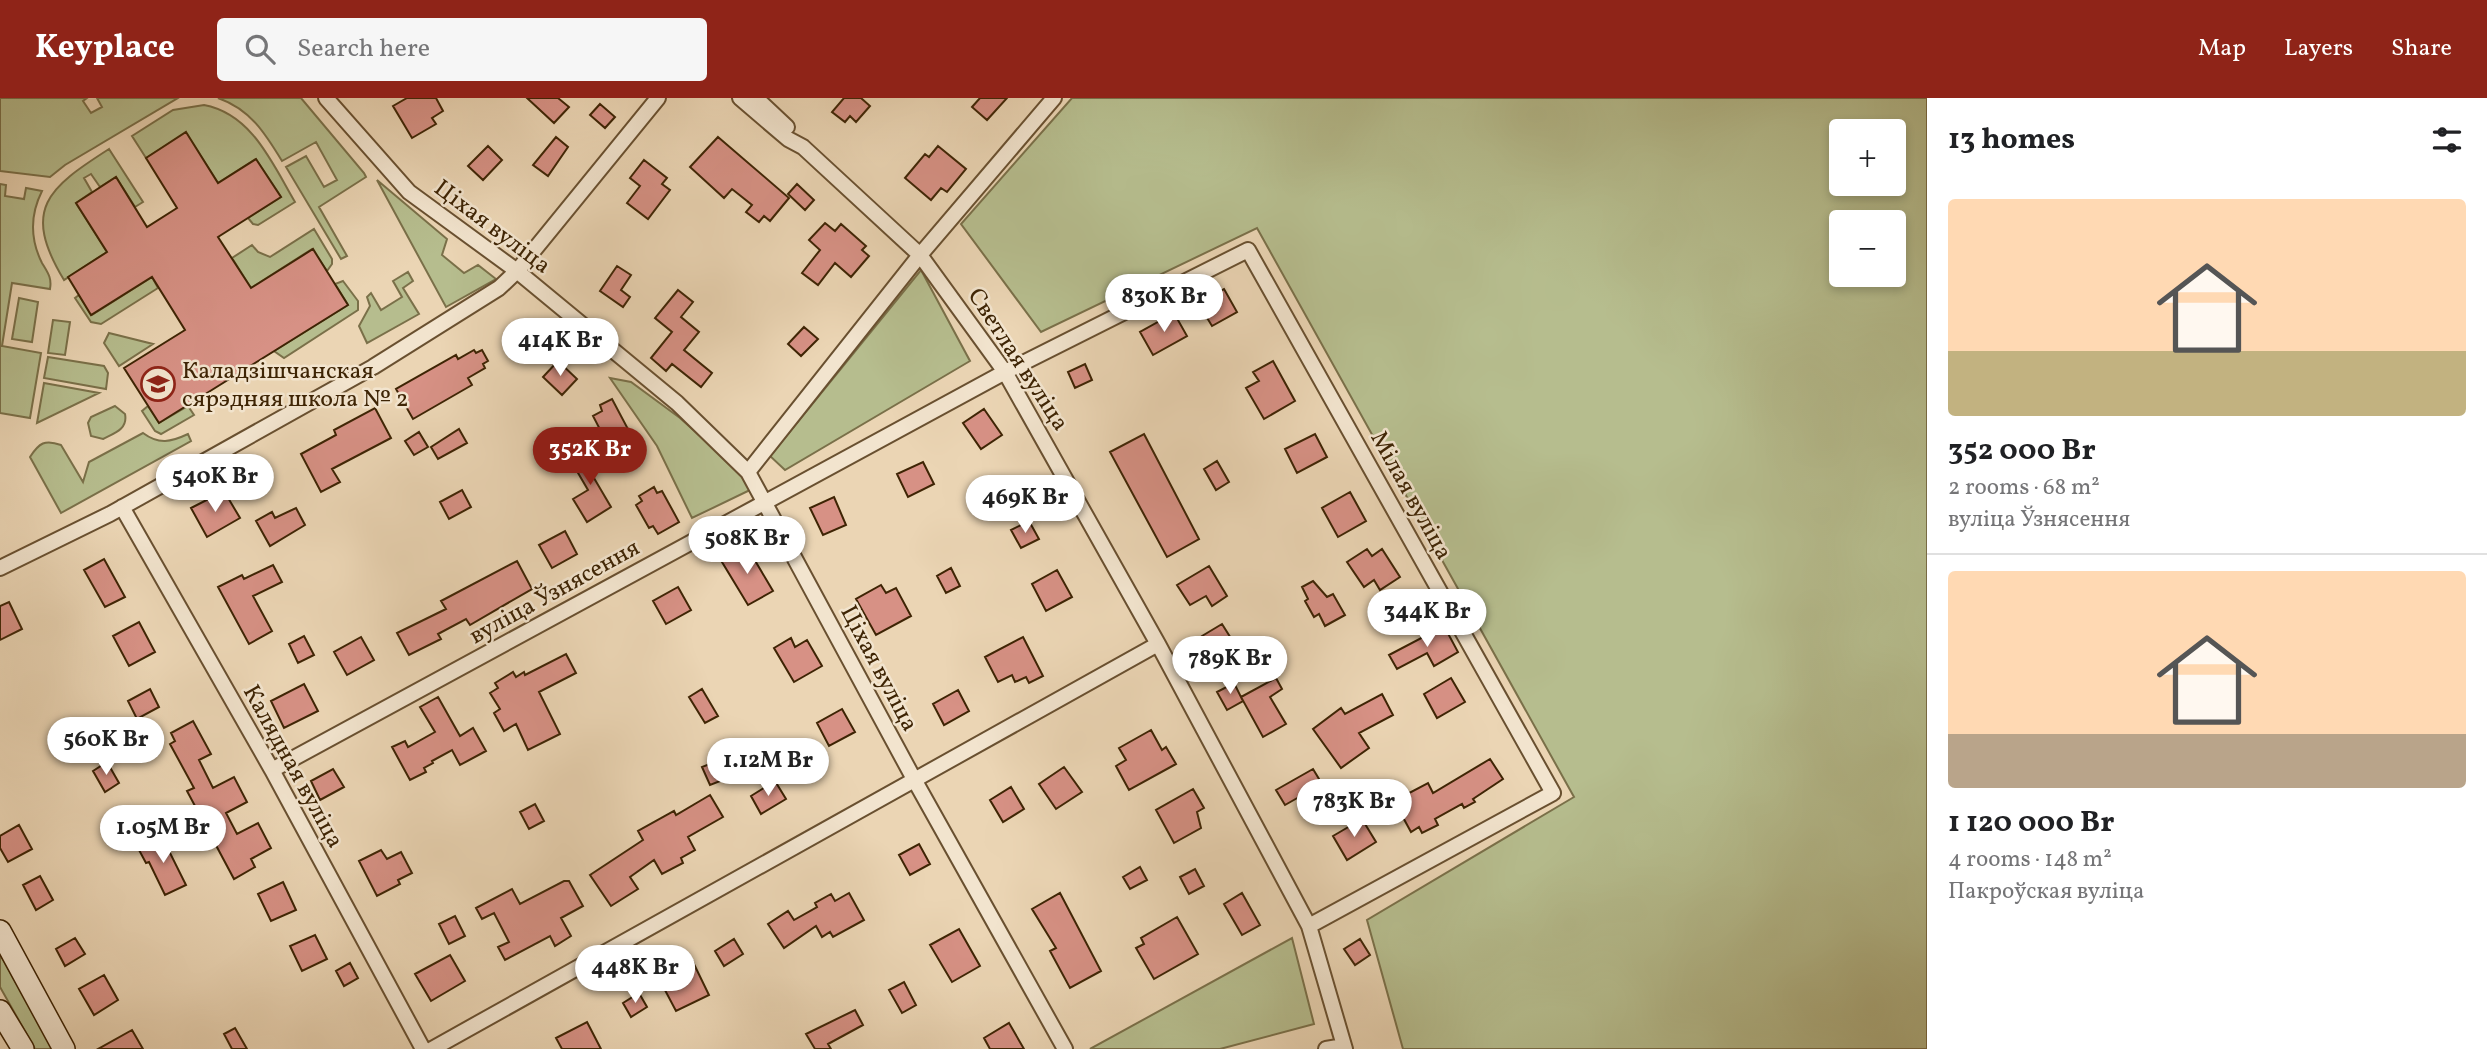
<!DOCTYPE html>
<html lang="en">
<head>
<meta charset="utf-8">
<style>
  :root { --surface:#fff; --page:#f6f6f6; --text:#202124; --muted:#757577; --line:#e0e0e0; --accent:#8f2418 }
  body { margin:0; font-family:Vollkorn,serif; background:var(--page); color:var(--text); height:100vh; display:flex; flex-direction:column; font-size:26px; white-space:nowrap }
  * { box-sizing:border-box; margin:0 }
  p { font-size:23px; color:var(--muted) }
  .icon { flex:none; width:38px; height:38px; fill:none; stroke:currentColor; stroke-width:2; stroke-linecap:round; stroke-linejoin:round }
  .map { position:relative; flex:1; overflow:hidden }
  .sheet { display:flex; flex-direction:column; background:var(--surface); width:560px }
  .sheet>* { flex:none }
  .fabs { position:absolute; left:1829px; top:21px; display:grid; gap:14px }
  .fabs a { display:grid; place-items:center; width:77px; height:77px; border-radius:7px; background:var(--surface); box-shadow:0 4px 10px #0003; font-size:35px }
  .price { position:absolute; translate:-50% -60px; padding:0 16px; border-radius:24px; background:#fff; color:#222; font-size:23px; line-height:46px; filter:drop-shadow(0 2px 4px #0008) }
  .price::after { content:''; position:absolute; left:50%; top:42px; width:21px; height:16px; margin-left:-10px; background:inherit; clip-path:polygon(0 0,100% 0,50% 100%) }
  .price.on { background:var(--accent); color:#fff }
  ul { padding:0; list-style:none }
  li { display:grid; align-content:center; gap:14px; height:371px; padding:0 21px }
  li+li { border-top:2px solid var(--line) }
  li span { display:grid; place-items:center; height:217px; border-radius:7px; color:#555 }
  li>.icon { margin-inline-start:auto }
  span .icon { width:126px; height:126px; fill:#fffc; stroke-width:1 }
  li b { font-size:30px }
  h2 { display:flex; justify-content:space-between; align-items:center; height:84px; padding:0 21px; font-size:30px }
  header { display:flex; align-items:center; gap:42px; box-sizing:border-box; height:98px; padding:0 35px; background:var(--accent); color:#fff }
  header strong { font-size:33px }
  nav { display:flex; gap:38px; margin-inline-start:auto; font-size:24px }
  .search { width:490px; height:63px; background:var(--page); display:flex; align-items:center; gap:18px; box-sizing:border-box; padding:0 24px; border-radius:7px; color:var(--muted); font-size:26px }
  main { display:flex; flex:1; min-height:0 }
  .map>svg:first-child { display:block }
</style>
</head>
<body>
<header>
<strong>Keyplace</strong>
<div class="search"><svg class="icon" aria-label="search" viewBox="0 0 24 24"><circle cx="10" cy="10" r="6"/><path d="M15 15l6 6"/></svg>Search here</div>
<nav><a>Map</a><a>Layers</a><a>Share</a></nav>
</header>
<main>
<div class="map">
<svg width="1927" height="951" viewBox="0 0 1927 951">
  <rect width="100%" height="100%" fill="#ebd5b4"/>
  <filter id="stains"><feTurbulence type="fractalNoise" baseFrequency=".00286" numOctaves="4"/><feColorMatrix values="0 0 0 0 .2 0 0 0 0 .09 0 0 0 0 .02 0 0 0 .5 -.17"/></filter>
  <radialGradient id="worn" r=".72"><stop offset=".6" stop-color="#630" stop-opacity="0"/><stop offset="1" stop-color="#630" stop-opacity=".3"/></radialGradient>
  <!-- green -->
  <path fill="#b6bd8e" stroke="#7a7049" stroke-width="2" fill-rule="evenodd" d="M0 0H87L83 3 91 15 102 9 97 0H178L65 67 50 79 0 73Z
    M218 0H301L364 75 366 79 319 109 347 158 341 161 286 69 306 58 324 89 337 82 316 44 282 63C265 35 250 11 218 0Z
    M1072 0H1927V951H1403L1367 822 1574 699 1257 130 1041 234 961 126ZM1894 33V86H1841V33ZM1894 124V177H1841V124Z
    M204 7C252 16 272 65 295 104L258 127 253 126 248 120 281 99 256 61 218 85 186 35 146 60 132 38 173 12Z
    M109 51 143 104 135 109 116 79 100 89 91 76 84 80 92 94 76 105 107 154 64 182C21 111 48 90 109 51Z
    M377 82 447 141 442 157 464 175 478 167 496 181 446 209Z
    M0 86 6 87 5 98 24 101 26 90 42 93C30 117 30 141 42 165 48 175 52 180 50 191L12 185 2 248 41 255 30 320 0 315Z
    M314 131 332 161V166L327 173 312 151 251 190 232 160 252 147 258 154 270 159Z
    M921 172 970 263 785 372 770 358Z
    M408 174 413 183 403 190 419 216 367 245 359 228 370 208 367 199 371 195 381 212 402 199 393 183Z
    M152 179 158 190 101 226 91 224 75 200 79 197 92 217Z
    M343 183 358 203V212L284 260 274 253 348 207 335 186Z
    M19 200 38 204 32 244 12 241Z
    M53 222 70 224 65 257 48 255Z
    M109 235 153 246 119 268 104 245Z
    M48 259 104 268 108 275 106 291 44 280Z
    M610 280 631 284 680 320 737 371 750 392 692 420 657 348Z
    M44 285 99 295 37 325Z
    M115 308 125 316C128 331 115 335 103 341L91 338 88 325 91 319Z
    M148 308 159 325 188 308 194 317 161 336 155 333 142 313Z
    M143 335C159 347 171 344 188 336L191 343 61 415 30 359C39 345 45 341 61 347L83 384 89 364Z
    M1292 840 1314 926 1220 951H1090Z
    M0 856 54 951H35L0 889Z"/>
  <!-- building -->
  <path fill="#d79185" stroke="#3e2404" stroke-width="2" d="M407 0H436L443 13 432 20 436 26 412 40 393 8Z
    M527 0H558L569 9 554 25Z
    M844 0H861L870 8 856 24 850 18 845 24 832 14Z
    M980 0H1007L987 22 972 9Z
    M600 6 615 19 605 30 590 17Z
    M186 34 218 85 256 61 281 99 218 139 251 190 313 151 348 207 159 325 124 270 185 232 152 179 91 217 68 179 107 154 76 105 116 79 147 129 177 110 146 60Z
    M556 39 568 49 548 78 533 67Z
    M718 39 789 100 770 123 764 118 759 124 746 114 752 107 732 91 724 100 690 69Z
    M488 48 502 62 483 82 468 68Z
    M938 48 966 71 947 94 941 90 931 102 905 80 925 56 929 59Z
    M644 62 667 80 662 86 670 92 648 121 627 105 640 88 630 80Z
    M797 86 814 102 805 112 788 96Z
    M825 125 835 133 841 126 866 148 862 152 869 158 851 179 835 165 818 187 802 175 820 152 809 142Z
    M617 168 631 177 621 192 630 199 623 209 600 193Z
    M1224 191 1237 214 1212 228 1198 205Z
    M678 192 693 204 681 219 699 234 684 252 712 275 701 289 672 266 666 273 651 260 672 234 655 220Z
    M1174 215 1187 238 1153 257 1140 234Z
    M804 229 818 241 801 258 788 246Z
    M474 252 476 255 482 252 488 263 483 266 485 270 468 280 472 287 413 321 396 291 456 257 458 261Z
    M558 263 577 281 562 297 543 279Z
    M1273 263 1295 303 1264 321 1246 290 1259 283 1253 274Z
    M1085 266 1092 282 1075 290 1068 274Z
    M612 301 629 333 607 345 593 318 602 313 600 307Z
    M375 310 391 340 332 371 340 384 321 394 301 356 336 337 334 332Z
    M984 311 1002 337 981 351 963 325Z
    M459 331 467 345 438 361 431 349Z
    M419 334 428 349 414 357 405 343Z
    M1144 336 1199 441 1167 459 1110 354Z
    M1315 336 1327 359 1297 375 1285 351Z
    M593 351 603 369 591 375 611 409 587 424 573 401 588 392 571 363Z
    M1217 363 1229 384 1216 392 1204 371Z
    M923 364 934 386 908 399 897 376Z
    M654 389 657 395 662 393 679 424 658 436 653 428 649 430 636 407 642 403 639 398Z
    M462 392 471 409 449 421 440 404Z
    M224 393 240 420 207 439 191 410Z
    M1350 394 1366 423 1338 439 1322 410Z
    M834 399 846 427 823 437 810 410Z
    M296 410 305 427 270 448 256 423 272 414 275 420Z
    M1029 423 1039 441 1021 450 1011 432Z
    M565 433 577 456 552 470 539 447Z
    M747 449 773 493 748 507 722 464Z
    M1367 451 1372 458 1382 451 1400 479 1380 492 1374 482 1364 489 1347 464Z
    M104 461 125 499 105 509 84 472Z
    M517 463 532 491 470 527 466 521 438 536 441 541 409 557 397 535 446 511 441 503Z
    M273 467 282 484 253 498 272 533 249 546 218 489 242 477 244 481Z
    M1209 468 1227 498 1212 508 1206 498 1190 507 1177 487Z
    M951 470 960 488 946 495 937 478Z
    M1057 472 1072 499 1046 513 1032 486Z
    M1313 483 1327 499 1333 496 1345 517 1325 528 1319 516 1314 519 1305 503 1308 501 1302 489Z
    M881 487 886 495 896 490 911 518 876 537 856 501Z
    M678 489 691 512 666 526 653 503Z
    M9 504 22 531 0 542V508Z
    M139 524 155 554 129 568 113 538Z
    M1222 526 1232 542 1211 554 1202 538Z
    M1444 528 1458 554 1434 568 1427 555 1397 571 1389 557Z
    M304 538 314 557 298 565 289 546Z
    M361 539 374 562 347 577 334 554Z
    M1023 539 1043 578 1029 585 1026 579 1015 584 1012 577 998 584 985 559Z
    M791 540 795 549 807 542 822 568 794 584 774 550Z
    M566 556 576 575 539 594 560 636 528 652 516 626 504 633 494 615 500 611 490 595 498 590 495 585 513 574 516 579 524 574 525 577Z
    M1276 580 1282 591 1270 599 1286 626 1263 639 1241 599Z
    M1451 580 1465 604 1437 620 1424 596Z
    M1234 585 1243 603 1227 612 1217 594Z
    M304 586 318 613 284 630 271 603Z
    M150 591 159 609 137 621 128 603Z
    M702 591 718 618 705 625 689 599Z
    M958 592 969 613 944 627 933 606Z
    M1382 596 1393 617 1359 635 1369 650 1341 670 1313 631 1341 610 1345 616Z
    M438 599 460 638 473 630 486 653 460 667 452 652 432 663 433 665 424 670 426 674 410 682 392 649 405 643 408 649 435 634 420 609Z
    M842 611 855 634 829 648 817 625Z
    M193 623 211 656 199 662 213 690 234 679 247 704 226 715 237 736 258 725 271 750 251 761 255 769 234 781 187 693 194 690 170 646 175 643 171 635Z
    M1151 632 1162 652 1166 649 1176 666 1129 692 1116 668 1126 662 1119 650Z
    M1490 661 1503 681 1473 701 1475 704 1464 710 1462 706 1435 721 1438 727 1422 735 1419 729 1411 734 1394 703 1428 685 1433 695Z
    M720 662 728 680 710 687 702 669Z
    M107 664 119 685 105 694 93 673Z
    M1064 669 1082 694 1056 711 1039 686Z
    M333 671 344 689 320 702 311 683Z
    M1313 671 1322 686 1285 707 1276 692Z
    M775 683 786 701 761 716 751 698Z
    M1011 689 1024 711 1003 724 990 702Z
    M1193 691 1204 710 1197 714 1201 730 1174 745 1156 712Z
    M710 697 723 719 688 739 695 752 681 760 683 765 662 776 654 762 630 779 638 791 611 808 590 777 643 742 638 733 674 713 676 717Z
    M535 706 544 723 529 731 520 714Z
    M1362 721 1376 744 1347 762 1333 738Z
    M19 727 32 751 8 764 0 750V738Z
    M166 737 174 750 169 753 186 787 165 797 149 764 146 765 139 752Z
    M919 746 930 766 910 777 899 757Z
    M381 752 387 761 401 754 412 775 398 782 400 786 377 798 359 763Z
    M1140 769 1147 782 1130 791 1123 779Z
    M1195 771 1204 788 1189 796 1180 779Z
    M40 778 53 802 36 812 23 787Z
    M564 783H569L583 808 561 820 571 838 555 848 550 838 505 862 498 849 509 844 494 815 482 821 476 810 512 791 520 806Z
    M283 784 296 812 271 823 258 796Z
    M849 795 864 822 833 839 830 834 822 839 816 828 784 850 768 826 788 813 794 822 817 809 815 805 831 796 835 803Z
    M1060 795 1101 873 1070 890 1050 853 1056 850 1032 811Z
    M1242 795 1260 827 1242 837 1224 806Z
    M455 818 465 838 449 846 439 826Z
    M1177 819 1198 856 1154 881 1136 850 1144 846 1141 840Z
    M959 831 980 868 952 884 930 847Z
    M315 837 327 861 302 873 290 848Z
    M75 840 85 856 65 868 56 851Z
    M734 841 743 856 724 868 715 853Z
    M1360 841 1370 857 1355 867 1344 851Z
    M450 857 465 883 431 903 415 876Z
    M691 860 709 897 676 913 657 877Z
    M350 865 358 880 344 888 336 873Z
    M104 877 118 902 94 917 79 891Z
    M904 884 916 907 902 915 889 892Z
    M639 895 647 909 631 919 623 905Z
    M855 912 863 927 828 946 831 951H815L806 936Z
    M587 924 601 951H562L556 940Z
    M1009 925 1024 951H990L984 940Z
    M235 930 247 951H232L224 936Z
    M132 932 143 951H98Z"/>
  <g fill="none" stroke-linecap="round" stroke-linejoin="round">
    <!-- street casing -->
    <g stroke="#695030" stroke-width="18">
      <path id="street" d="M326 0 409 94 517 173 677 305 748 374 915 683 1065 951
        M740 0 788 41 803 49 920 157 1005 274 1158 546 1309 828 1345 951
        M756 0 787 29
        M748 374 920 157 1054 0
        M122 409 272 672 423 951
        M0 470 110 416 373 269 499 190 517 173 658 0
        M272 672 1005 274 1248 152 1553 695 1309 828
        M432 951 1158 546
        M1326 951 1344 948"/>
    </g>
    <!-- secondary casing -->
    <g stroke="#3e2404" stroke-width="24">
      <path id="secondary" d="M0 833 64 951
        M0 913 23 951"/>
    </g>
    <!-- street -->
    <use href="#street" stroke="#f2e4ce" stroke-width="14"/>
    <!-- secondary -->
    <use href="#secondary" stroke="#f2e4ce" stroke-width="21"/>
  </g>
  <!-- icons -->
  <defs>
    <g id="school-ring" transform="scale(1.75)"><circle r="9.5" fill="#f2e4ce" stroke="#8f2418" stroke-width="1.5"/><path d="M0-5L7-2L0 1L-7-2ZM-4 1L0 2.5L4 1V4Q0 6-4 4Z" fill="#8f2418"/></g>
  </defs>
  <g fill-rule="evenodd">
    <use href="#school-ring" x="158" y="286"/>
  </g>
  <g text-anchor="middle" stroke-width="5" stroke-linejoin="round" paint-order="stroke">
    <!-- street labels -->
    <g font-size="24" fill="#3e2404" stroke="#f2e4ce">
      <text transform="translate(493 128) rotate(37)" y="8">Ціхая вуліца</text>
      <text transform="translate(1019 261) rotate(57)" y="8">Светлая вуліца</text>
      <text transform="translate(1412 397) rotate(61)" y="8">Мілая вуліца</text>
      <text transform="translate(554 493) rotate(-29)" y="8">вуліца Ўзнясення</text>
      <text transform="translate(880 570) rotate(62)" y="8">Ціхая вуліца</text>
      <text transform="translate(294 668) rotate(61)" y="8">Калядная вуліца</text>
    </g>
    <!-- poi labels -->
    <g font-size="24" fill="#3e2404" stroke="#f2e4ce" text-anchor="start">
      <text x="182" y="280">Каладзішчанская<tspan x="182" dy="28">сярэдняя школа № 2</tspan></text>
    </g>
  </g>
  <rect width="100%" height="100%" filter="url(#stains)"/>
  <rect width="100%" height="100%" fill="url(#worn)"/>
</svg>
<div class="fabs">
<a>+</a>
<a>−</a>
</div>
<b class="price" style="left:1164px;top:236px">830K Br</b>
<b class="price" style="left:560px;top:280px">414K Br</b>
<b class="price on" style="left:590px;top:389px">352K Br</b>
<b class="price" style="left:215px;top:416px">540K Br</b>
<b class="price" style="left:1025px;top:437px">469K Br</b>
<b class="price" style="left:747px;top:478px">508K Br</b>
<b class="price" style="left:1427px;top:551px">344K Br</b>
<b class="price" style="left:1230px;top:598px">789K Br</b>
<b class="price" style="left:106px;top:679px">560K Br</b>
<b class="price" style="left:768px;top:700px">1.12M Br</b>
<b class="price" style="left:1354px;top:741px">783K Br</b>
<b class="price" style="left:163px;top:767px">1.05M Br</b>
<b class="price" style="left:635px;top:907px">448K Br</b>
</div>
<section class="sheet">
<h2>13 homes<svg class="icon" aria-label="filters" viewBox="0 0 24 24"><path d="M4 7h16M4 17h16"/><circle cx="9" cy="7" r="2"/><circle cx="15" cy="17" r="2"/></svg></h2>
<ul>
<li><span style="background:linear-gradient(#ffd9b3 70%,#c2b280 0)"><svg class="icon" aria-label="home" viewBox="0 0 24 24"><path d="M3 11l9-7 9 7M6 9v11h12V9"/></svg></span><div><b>352 000 Br</b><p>2 rooms · 68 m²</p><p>вуліца Ўзнясення</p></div></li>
<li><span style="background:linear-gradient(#ffd9b3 75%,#b9a48a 0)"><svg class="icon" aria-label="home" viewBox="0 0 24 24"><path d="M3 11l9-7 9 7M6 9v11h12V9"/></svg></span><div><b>1 120 000 Br</b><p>4 rooms · 148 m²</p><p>Пакроўская вуліца</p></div></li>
</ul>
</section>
</main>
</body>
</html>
